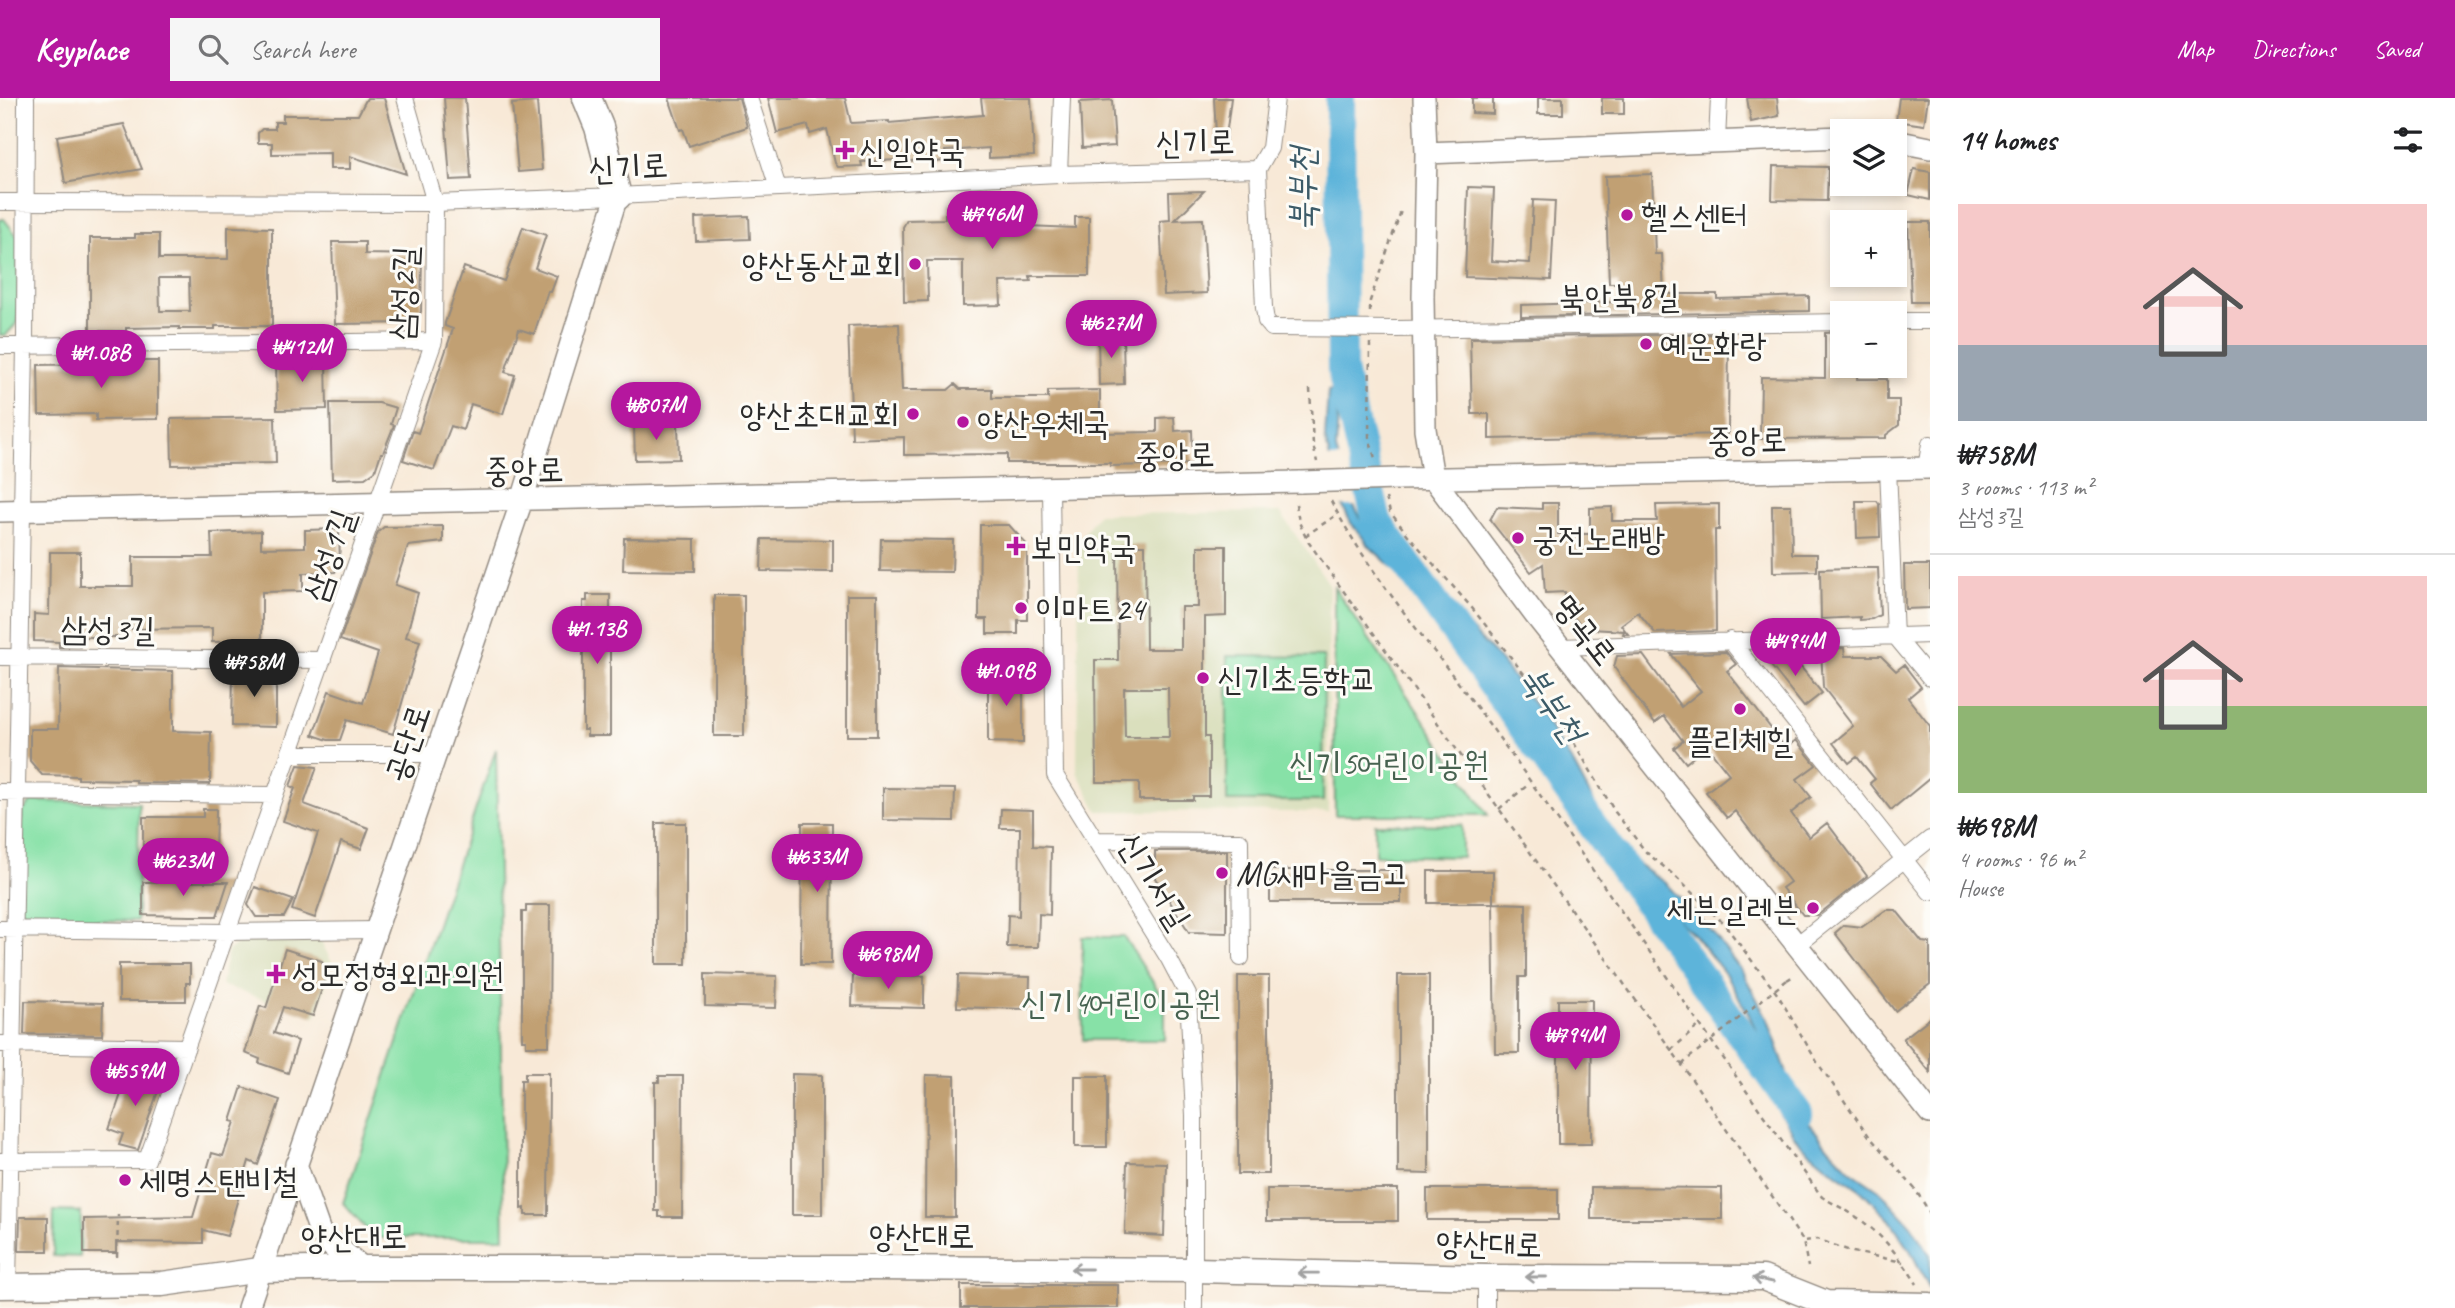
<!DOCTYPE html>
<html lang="en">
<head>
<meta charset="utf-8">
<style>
  :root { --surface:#fff; --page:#f6f6f6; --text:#202124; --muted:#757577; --line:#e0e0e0; --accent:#b5179e }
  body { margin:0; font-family:Caveat,"Poor Story",sans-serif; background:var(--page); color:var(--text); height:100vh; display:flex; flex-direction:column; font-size:26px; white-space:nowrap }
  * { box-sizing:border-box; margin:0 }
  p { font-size:23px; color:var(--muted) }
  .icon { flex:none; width:38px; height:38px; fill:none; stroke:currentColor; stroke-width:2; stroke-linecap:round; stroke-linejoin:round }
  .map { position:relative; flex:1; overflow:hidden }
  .drawer { display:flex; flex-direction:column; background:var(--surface); width:525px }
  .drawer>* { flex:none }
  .fabs { position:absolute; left:1830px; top:21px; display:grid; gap:14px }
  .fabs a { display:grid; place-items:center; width:77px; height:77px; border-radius:0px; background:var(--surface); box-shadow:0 4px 10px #0003; font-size:35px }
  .price { position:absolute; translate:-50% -60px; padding:0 16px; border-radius:24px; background:var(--accent); color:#fff; font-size:23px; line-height:46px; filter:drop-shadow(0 2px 4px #0008) }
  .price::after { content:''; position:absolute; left:50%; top:42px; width:21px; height:16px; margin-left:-10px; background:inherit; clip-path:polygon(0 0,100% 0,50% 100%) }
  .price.selected { background:#222; color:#fff }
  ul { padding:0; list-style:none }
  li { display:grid; align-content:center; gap:14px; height:371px; padding:0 28px }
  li+li { border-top:2px solid var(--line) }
  li span { display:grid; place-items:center; height:217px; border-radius:0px; color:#555 }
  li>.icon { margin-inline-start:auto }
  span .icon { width:126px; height:126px; fill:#fffc; stroke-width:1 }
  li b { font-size:30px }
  h2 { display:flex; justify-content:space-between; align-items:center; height:84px; padding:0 28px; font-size:30px }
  header { display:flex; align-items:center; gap:42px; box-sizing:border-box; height:98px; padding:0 35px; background:var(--accent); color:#fff }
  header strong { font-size:33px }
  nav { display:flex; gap:38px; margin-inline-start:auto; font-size:24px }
  .search { width:490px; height:63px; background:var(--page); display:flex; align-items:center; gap:18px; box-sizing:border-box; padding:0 24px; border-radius:0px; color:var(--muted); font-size:26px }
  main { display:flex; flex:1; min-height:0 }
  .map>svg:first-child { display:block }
</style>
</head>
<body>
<header>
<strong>Keyplace</strong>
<div class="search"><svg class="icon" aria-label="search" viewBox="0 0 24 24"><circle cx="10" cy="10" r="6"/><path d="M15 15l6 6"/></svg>Search here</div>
<nav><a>Map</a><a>Directions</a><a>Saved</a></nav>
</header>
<main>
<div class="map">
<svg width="1930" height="1210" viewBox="0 0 1930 1210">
  <rect width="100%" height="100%" fill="#fdfcf7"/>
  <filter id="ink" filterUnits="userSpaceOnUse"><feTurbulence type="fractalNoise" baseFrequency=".0143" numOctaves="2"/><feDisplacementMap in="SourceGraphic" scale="14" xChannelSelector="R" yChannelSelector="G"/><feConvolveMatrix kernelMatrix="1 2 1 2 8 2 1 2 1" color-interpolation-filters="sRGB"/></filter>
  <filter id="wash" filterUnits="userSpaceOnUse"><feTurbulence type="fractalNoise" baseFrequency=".00686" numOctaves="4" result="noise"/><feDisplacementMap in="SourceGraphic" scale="28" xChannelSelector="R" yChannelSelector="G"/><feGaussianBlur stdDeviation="1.57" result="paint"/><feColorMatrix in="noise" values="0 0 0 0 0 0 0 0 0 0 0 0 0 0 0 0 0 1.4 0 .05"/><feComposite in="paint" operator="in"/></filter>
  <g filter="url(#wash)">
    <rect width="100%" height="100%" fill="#f8e9d7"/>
    <!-- built -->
    <path fill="#dadfbd" d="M1280 414 1329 486 1328 714 1098 713 1077 674 1079 442 1098 416Z
      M256 840 320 841 332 865 316 919 221 887 228 853 241 844Z"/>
    <!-- green -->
    <path fill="#87e1a7" stroke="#598669" stroke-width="2" d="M0 121H4L18 139V224L6 237H0Z
      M1334 489 1488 717H1335Z
      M1227 558 1324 559 1323 703H1227Z
      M496 651 504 1140H374L343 1105Z
      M32 703 139 705 137 823 31 821 20 810 22 714Z
      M1375 726 1462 727V759L1375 757Z
      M1082 839H1124L1165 903V942H1083Z
      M54 1113 81 1114 80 1159 53 1158Z"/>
    <!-- water -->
    <path fill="#5db4da" stroke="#447082" stroke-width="2" d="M1339 290 1336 352 1353 407 1368 431 1387 458 1408 475 1425 483 1499 561 1539 613 1574 667 1612 739 1631 761 1665 785 1712 834 1743 875 1768 922 1785 969 1795 1008 1829 1050 1850 1072 1879 1092 1911 1127 1930 1157V1191L1910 1152 1890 1122 1862 1093 1828 1069 1799 1045 1780 1015 1775 983 1763 947 1748 915 1726 877 1694 837 1628 777 1553 668 1514 604 1474 550 1446 519 1371 450 1351 425 1340 403 1325 340 1328 293Z"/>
    <!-- pier -->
    <path fill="#f8e9d7" d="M1325 360H1342L1358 408H1339Z"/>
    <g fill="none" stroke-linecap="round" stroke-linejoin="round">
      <!-- river -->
      <path stroke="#5db4da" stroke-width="30" d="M1340 0 1342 272 1377 424 1798 1016"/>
    </g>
    <g id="blocks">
      <!-- building -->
      <path fill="#c1a073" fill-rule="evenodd" d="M367 0H384L406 76 350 58V71H330V55L272 56V45H258V35L262 31H275V24H283V17H358Z
        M444 0H465L471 81 450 82Z
        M669 0H739L747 29 689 48 683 31 680 32Z
        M768 0H845L851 25 889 23V25L983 17 981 0H1031L1034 58 989 60V50L945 53 946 63 933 64V61L898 64 897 62 861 64 862 68 838 69 835 65 827 31 810 36 808 27 777 35Z
        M1214 0H1231L1224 54H1217Z
        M1472 0H1493V16L1472 15Z
        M1538 0H1563V16H1538Z
        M1602 0H1624V16H1602Z
        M1747 0H1777L1779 18 1751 24Z
        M1899 0H1928L1924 27 1896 23Z
        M1112 2 1115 48 1082 50 1080 4Z
        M537 4 542 72 518 74 512 6Z
        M124 26 142 71 65 85 57 38Z
        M1773 68 1828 69 1827 103 1772 102Z
        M1914 71 1930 74V102L1908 97Z
        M1652 76 1655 156H1662L1664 196H1717V201L1809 198V213L1521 219V207L1618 204V185H1609L1605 78Z
        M1468 89 1494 90 1491 163 1530 165 1533 102 1555 103 1551 182 1465 179Z
        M1204 93 1175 122 1203 121 1207 195 1164 197 1160 123 1170 122 1169 94Z
        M1026 103 1027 128 1075 130V119H1089V178H1030L1031 183 1000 184 1001 207 963 208V163H927L928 203 904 204 903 129 907 122 945 121V116H949V106H964V111H1002V104Z
        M749 118 750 141 696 143 695 120Z
        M1908 124H1930V204H1911Z
        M228 129 272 130V228H215V231H179V229L126 230V233H90V140H135V136H159V161H228ZM159 180H189L190 213H160Z
        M523 129 546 137 535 170 557 178 551 194 548 193 534 236 519 231 505 274 515 277 503 316 471 306 463 332 451 328 434 372 403 362 413 333 418 335 453 231 445 228V225L464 169 504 183Z
        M332 144H365V156L422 157 421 214 413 225 335 226Z
        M899 226 902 292H948L955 286 960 291H992V300H1048V293L1100 292V335L1157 334V320L1174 319 1175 333 1192 332 1193 366 1110 368V365H1007V356L904 357V339L852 341 848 228Z
        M1843 234V268H1857V281H1887V302H1899V327L1886 337V340L1760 341 1761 279 1825 280V235Z
        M1123 236 1124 286 1099 287 1098 237Z
        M1729 236 1728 336 1489 341V316H1472L1470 240Z
        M326 261 327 311 277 312 276 262Z
        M96 263H158V321L96 322V316L39 317 38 267 96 266Z
        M330 305H379L396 310 391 326 394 327 383 355H381L375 373 365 380 332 381Z
        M275 319 276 365 172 367 171 321Z
        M678 325 679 361 635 362 634 326Z
        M1856 403H1877L1879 406 1880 439 1857 440Z
        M1542 405H1558V436H1590V410L1612 409V423H1657L1656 407 1719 406V432H1715L1716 533 1655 535 1638 514 1621 527 1628 536H1623L1624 533 1591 531 1581 527 1565 511V494L1545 495 1543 466 1531 474 1490 422 1497 409 1542 411Z
        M1772 407H1791L1792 456H1817V473L1773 474Z
        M980 427H1009L1027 447V522H1018V536H987V521H979Z
        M443 428V444L408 448 395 487 418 495 406 539 420 543 393 636 347 622 340 642H328L313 637 329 593 363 605 378 555 340 542 378 434 384 429Z
        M339 431 340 467 335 474 303 475V493L262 494V543L212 544V530L127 531V539H80V549H59V544L34 543V516L49 517 50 454H80V488H133V459H212L211 435 261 433V450L305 449V432Z
        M624 440 695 441V473L623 472Z
        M762 441 833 442V474L761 473Z
        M881 441 953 442 952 474 880 473Z
        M1117 447H1145L1146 551H1181V509H1198V448H1226V518L1205 519V639H1209V698H1193V702H1139V684H1096L1095 562H1118ZM1124 590H1168L1169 639H1125Z
        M1904 467H1930V510L1905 511Z
        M1849 470H1878L1880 517 1872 521 1860 522V519L1821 521 1820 471Z
        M587 497H610V638H587V632H583V503H587Z
        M714 497H744V638H714Z
        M847 497H877V638H847Z
        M1844 550 1845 558H1881L1896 573 1904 567 1921 589 1908 600 1930 628V680L1891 712 1870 685 1875 681 1857 659 1849 665 1833 645 1853 628 1823 589 1821 551Z
        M1782 552H1787L1822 595 1804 609 1768 564Z
        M1726 554 1736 566 1727 573 1786 650 1796 642 1816 667 1797 681 1811 699 1791 715 1809 739 1827 725 1867 778 1818 817H1803L1782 790 1790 784 1735 713 1727 720 1706 694 1729 676 1707 648 1686 665 1674 650 1683 643 1664 618 1655 625 1614 569 1617 558 1643 557 1681 609 1701 593 1671 556Z
        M59 570 173 573V633L211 634 210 686 136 685V682L78 681V678L42 677 30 663V631H58Z
        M233 574H276V629L232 628Z
        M988 576H1023V645L988 644Z
        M298 667 317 669 304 706 369 730 361 751 341 744 315 820 292 812 318 735 283 723 295 690 290 688Z
        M883 690 955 691 954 723 883 722Z
        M203 711H216L215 759 143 757V719H203Z
        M1001 711 1033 712V748L1051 749 1050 817 1039 816 1038 849H1007L1008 817 1019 818 1020 730H1000Z
        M656 725H686V866H656Z
        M802 725H832L831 866H801Z
        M1155 753H1227V835L1189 834 1155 780Z
        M1270 772H1401V804H1270Z
        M1428 773H1493V805H1428Z
        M143 784H228L217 818H191L143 817Z
        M255 789 293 802 284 819H256L248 807Z
        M1493 805 1526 806V879H1519V955H1495Z
        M526 807H550L549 948H526V942H522V814H526Z
        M1886 812H1896L1922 844 1930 845V886L1895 913 1835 835 1844 827 1862 829Z
        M285 851 322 863 327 875 313 918 283 909 274 935 298 943 288 975 259 965 260 961 245 955 260 908 266 910Z
        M119 866H190V885H186V903H119Z
        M705 876 777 878 776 910 705 908Z
        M853 876 924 878V910L852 908Z
        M958 877 1030 879 1029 911 957 909Z
        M1398 877H1429V1076L1398 1075Z
        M1238 878H1269V1076H1238Z
        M1558 902H1592L1591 1046H1558Z
        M25 903 103 905 102 937 24 936Z
        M1930 920V974L1903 941Z
        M130 970 162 981 138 1052 119 1047 123 1036 109 1031Z
        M525 975H549L548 1117H525V1110L521 1111V982H525Z
        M792 976 822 977V1117H792Z
        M926 977 955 978V1119H925Z
        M659 978H683L682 1119H659V1113H655V984H659Z
        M1075 978H1107V1049H1075Z
        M242 989 280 1002 258 1067 249 1063 227 1138 203 1132V1145L116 1144V1155H84V1121L193 1119 212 1055 223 1058 235 1024 231 1023Z
        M1127 1064 1166 1065 1164 1138 1125 1136Z
        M1591 1089 1722 1090V1121H1591Z
        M1267 1091H1398V1123H1267Z
        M1427 1091H1558V1122H1427Z
        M20 1119H48V1153H19Z
        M961 1187H1118V1210H961Z"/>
    </g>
  </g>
  <g filter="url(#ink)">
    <use href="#blocks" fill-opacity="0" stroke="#928a81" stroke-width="2"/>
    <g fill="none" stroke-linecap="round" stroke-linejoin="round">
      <!-- street casing -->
      <g stroke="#928a81" stroke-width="18">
        <path id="street" d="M749 0 778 90
          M1717 43 1719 0
          M1258 71 1264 210 1266 223 1272 230
          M1258 71 1270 50 1276 0
          M1059 76 1062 0
          M0 104 435 105 617 98 1059 76 1258 71
          M1895 223H1930
          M1396 231 1843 224
          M0 248 434 243
          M1888 370 1895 538 1930 580
          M1926 370 1930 346
          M1051 390 1055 677 1169 861 1188 897 1194 1017V1210
          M1730 542 1930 794
          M1560 549 1930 537
          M0 559 323 562
          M290 656H436
          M0 694 275 697
          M1095 742 1240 743 1241 860
          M0 831 227 834 375 832
          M1798 846 1930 741
          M0 946 187 949
          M0 1063 147 1062 434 243 435 105 405 0
          M8 1188 25 248 26 0
          M1486 1210V1179"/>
      </g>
      <!-- secondary casing -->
      <g stroke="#928a81" stroke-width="24">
        <path id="secondary" d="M1424 0 1426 55 1423 199 1425 331 1433 380 1535 517 1930 1015
          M1895 43 1930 50
          M1426 55 1843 39
          M1397 381 1930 370
          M0 413 1301 384
          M296 1066 320 1134 331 1146
          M248 1210 522 402 617 98"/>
      </g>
      <!-- primary casing -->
      <g stroke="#928a81" stroke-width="27">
        <path id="primary" d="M331 1146 361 1170
          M0 1188 162 1186 260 1172 361 1170H869L1194 1172 1486 1179 1763 1180 1826 1205 1930 1207"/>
      </g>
      <!-- highway casing -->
      <g stroke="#928a81" stroke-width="31">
        <path id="highway" d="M587 0 599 29 617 98"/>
      </g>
      <!-- path -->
      <path stroke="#928a81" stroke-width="2.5" stroke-dasharray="5 5" stroke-linecap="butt" d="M1370 214V203L1402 110
        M1370 245 1369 339 1376 364
        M1310 291 1313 347 1317 364
        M1386 400 1390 414 1408 437 1472 510 1561 623 1615 714 1646 754 1675 778 1724 826 1778 897 1817 964 1869 1038 1915 1091 1930 1115
        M1331 403C1373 483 1434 550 1487 623 1601 780 1708 942 1822 1099 1837 1108 1853 1115 1866 1126 1887 1142 1903 1164 1917 1186
        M1296 406 1299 424 1307 442 1682 967 1803 1143 1808 1169
        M1305 438 1338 416
        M1499 711 1529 686
        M1787 882 1795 877
        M1671 952 1700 927
        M1682 967 1689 960
        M1805 1143 1817 1141 1853 1154 1903 1164
        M117 1159 118 1117"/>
      <!-- street -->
      <use href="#street" stroke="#fff" stroke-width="16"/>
      <!-- secondary -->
      <use href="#secondary" stroke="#fff" stroke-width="21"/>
      <!-- primary -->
      <use href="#primary" stroke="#fff" stroke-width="24"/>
      <!-- highway -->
      <use href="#highway" stroke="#fff" stroke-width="28"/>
      <!-- street-bridge casing -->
      <g stroke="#928a81" stroke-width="18" stroke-linecap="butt">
        <path id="street-bridge" d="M1272 230 1396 231"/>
      </g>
      <!-- secondary-bridge casing -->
      <g stroke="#928a81" stroke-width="24" stroke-linecap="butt">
        <path id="secondary-bridge" d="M1301 384 1397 381"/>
      </g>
      <!-- path-bridge -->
      <path stroke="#928a81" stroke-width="2.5" stroke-dasharray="5 5" stroke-linecap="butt" d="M1689 960 1787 882"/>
      <!-- street-bridge -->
      <use href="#street-bridge" stroke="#fff" stroke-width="16"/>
      <!-- secondary-bridge -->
      <use href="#secondary-bridge" stroke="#fff" stroke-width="21"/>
    </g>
    <!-- one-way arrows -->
    <defs><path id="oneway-shaft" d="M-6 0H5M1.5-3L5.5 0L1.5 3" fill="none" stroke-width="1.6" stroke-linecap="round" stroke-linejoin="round" transform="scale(1.75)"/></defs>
    <g stroke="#a0a0a0">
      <use href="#oneway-shaft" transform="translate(1081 1171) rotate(-180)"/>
      <use href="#oneway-shaft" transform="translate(1308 1175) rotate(-179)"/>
      <use href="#oneway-shaft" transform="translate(1536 1179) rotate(-180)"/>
      <use href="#oneway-shaft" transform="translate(1763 1182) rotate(-169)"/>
    </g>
  </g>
  <!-- markers -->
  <g fill="#b5179e" stroke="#fdfcf7" stroke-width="2.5">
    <path d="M841.5 41.5h7v7h7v7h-7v7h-7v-7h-7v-7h7z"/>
    <circle cx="1627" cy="117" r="7"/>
    <circle cx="915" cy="166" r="7"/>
    <circle cx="1646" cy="246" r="7"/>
    <circle cx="913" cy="316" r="7"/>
    <circle cx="963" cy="324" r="7"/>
    <circle cx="1518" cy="440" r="7"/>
    <path d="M1012.5 437.5h7v7h7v7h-7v7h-7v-7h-7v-7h7z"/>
    <circle cx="1021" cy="510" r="7"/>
    <circle cx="1203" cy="580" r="7"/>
    <circle cx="1740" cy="611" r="7"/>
    <circle cx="1222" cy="775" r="7"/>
    <circle cx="1813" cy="810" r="7"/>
    <path d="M272.5 865.5h7v7h7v7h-7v7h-7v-7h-7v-7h7z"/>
    <circle cx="125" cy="1082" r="7"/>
  </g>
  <g text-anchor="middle" stroke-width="6" stroke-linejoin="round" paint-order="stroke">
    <!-- street labels -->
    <g font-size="33" fill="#2b2b2b" stroke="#fdfcf7">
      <text transform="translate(1195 43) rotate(-1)" y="12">신기로</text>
      <text transform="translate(628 68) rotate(-3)" y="12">신기로</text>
      <text transform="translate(402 195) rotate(-87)" y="12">삼성2길</text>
      <text transform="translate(1619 198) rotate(-1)" y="12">북안북8길</text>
      <text transform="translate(1747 341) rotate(-1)" y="12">중앙로</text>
      <text transform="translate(1175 356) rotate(-1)" y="12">중앙로</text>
      <text transform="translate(524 371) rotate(-1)" y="12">중앙로</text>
      <text transform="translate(328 457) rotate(-71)" y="12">삼성1길</text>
      <text transform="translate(108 530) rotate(1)" y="12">삼성3길</text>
      <text transform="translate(1586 531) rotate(52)" y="12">명곡로</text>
      <text transform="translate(406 645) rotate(-71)" y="12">공단로</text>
      <text transform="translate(1155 782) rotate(58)" y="12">신기서길</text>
      <text x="922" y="1149">양산대로</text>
      <text transform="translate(354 1138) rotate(-1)" y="12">양산대로</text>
      <text transform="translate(1489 1145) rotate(1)" y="12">양산대로</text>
    </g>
    <!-- poi labels -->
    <g font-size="33" fill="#2b2b2b" stroke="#fdfcf7" text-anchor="start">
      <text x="859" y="64">신일약국</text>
      <text x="1641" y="129">헬스센터</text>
      <text x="901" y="178" text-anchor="end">양산동산교회</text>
      <text x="1660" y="258">예운화랑</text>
      <text x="899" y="328" text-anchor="end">양산초대교회</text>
      <text x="977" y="336">양산우체국</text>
      <text x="1532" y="452">궁전노래방</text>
      <text x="1030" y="460">보민약국</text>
      <text x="1035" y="522">이마트24</text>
      <text x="1217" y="592">신기초등학교</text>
      <text x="1740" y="654" text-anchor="middle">플리체힐</text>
      <text x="1236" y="787">MG새마을금고</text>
      <text x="1799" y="822" text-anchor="end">세븐일레븐</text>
      <text x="292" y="888">성모정형외과의원</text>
      <text x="139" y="1094">세명스탠비철</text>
    </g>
    <!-- park labels -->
    <g font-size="33" fill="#476250" stroke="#fdfcf7">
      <text x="1389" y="677">신기5어린이공원</text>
      <text x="1121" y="916">신기4어린이공원</text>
    </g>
    <!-- water labels -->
    <g font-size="35" font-style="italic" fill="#3c5b68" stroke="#fdfcf7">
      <text transform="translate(1302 91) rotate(-90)" y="12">북부천</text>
      <text transform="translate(1553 606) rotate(55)" y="12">북부천</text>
    </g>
  </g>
</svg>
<div class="fabs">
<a><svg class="icon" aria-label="layers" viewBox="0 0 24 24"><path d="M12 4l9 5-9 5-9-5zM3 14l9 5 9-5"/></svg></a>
<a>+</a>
<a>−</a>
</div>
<b class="price" style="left:992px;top:153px">₩746M</b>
<b class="price" style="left:1111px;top:262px">₩627M</b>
<b class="price" style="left:302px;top:286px">₩412M</b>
<b class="price" style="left:101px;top:292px">₩1.08B</b>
<b class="price" style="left:656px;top:344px">₩807M</b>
<b class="price" style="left:597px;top:568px">₩1.13B</b>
<b class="price" style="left:1795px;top:580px">₩494M</b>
<b class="price selected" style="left:254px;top:601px">₩758M</b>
<b class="price" style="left:1006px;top:610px">₩1.09B</b>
<b class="price" style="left:817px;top:796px">₩633M</b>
<b class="price" style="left:183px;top:800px">₩623M</b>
<b class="price" style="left:888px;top:893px">₩698M</b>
<b class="price" style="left:1575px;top:974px">₩794M</b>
<b class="price" style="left:135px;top:1010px">₩559M</b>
</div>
<section class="drawer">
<h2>14 homes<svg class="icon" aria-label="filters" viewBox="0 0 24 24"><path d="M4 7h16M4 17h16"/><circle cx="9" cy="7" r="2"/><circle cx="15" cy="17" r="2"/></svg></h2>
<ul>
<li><span style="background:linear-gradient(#f6c9c9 65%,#9aa5b1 0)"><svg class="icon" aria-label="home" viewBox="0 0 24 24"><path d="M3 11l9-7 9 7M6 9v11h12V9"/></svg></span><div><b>₩758M</b><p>3 rooms · 113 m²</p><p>삼성3길</p></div></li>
<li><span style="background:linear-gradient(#f6c9c9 60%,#8fb573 0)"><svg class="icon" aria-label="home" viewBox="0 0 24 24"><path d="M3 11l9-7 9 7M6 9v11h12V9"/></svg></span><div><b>₩698M</b><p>4 rooms · 96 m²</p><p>House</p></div></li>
</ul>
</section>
</main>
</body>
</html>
